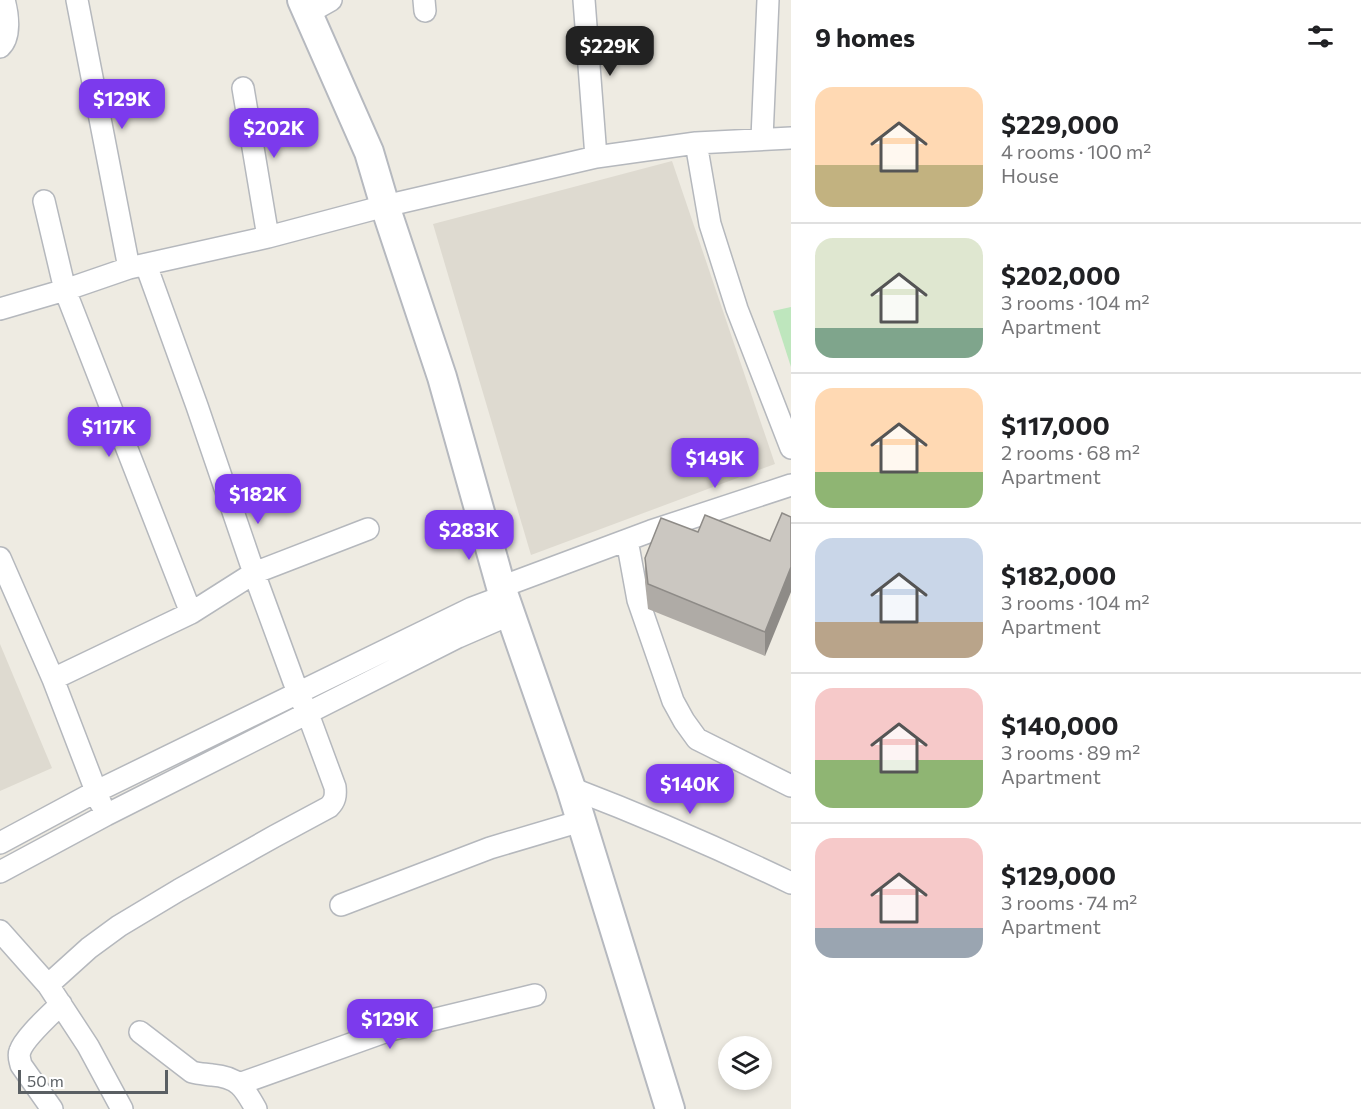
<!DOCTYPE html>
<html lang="en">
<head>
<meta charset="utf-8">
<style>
  :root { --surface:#fff; --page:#f6f6f6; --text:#202124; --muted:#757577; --line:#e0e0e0; --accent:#7c3aed }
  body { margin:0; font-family:Commissioner,sans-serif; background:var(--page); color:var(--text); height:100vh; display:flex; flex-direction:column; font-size:22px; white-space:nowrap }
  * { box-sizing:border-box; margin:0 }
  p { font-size:20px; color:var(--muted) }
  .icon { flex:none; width:33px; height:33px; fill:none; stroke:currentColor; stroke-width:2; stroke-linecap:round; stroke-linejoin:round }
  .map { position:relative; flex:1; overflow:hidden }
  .details { display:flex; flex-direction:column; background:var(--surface); width:570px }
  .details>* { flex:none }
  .buttons { position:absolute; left:718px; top:1036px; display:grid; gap:12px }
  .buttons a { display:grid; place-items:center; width:54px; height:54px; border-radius:50%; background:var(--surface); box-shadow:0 3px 9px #0003; font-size:30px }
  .scale { position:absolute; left:18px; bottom:15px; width:150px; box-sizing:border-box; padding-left:6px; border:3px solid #5a5f63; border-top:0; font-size:16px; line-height:21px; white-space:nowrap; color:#5a5f63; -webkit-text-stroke:4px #fff; paint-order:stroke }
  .price { position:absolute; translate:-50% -51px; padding:0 14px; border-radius:12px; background:var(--accent); color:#fff; font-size:20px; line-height:39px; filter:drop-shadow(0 2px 3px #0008) }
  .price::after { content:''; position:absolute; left:50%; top:36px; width:18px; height:14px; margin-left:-9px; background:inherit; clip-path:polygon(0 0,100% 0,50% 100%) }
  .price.selected { background:#222; color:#fff }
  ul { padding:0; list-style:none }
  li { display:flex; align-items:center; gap:18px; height:150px; padding:0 24px }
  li+li { border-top:2px solid var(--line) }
  li span { display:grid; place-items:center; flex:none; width:168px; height:120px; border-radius:18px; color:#555 }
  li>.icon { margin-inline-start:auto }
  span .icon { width:72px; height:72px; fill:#fffc; stroke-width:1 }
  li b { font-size:26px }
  h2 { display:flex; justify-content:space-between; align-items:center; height:72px; padding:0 24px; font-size:26px }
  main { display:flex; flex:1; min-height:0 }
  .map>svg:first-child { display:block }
</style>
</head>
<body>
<main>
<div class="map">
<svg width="791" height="1109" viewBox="0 0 791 1109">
  <rect width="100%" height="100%" fill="#eeebe2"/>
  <!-- education -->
  <path fill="#dedad0" d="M672 161 775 464 531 555 433 224Z
    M0 644 52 768 0 791Z"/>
  <!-- green -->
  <path fill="#bee6bd" d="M791 307V367L773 311Z"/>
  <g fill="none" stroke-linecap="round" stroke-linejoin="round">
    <!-- minor casing -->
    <g stroke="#b5b8bd" stroke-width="24">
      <path id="minor" d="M77 0 129 268
        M424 0 425 11
        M584 0 596 157
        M308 13 331 0
        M0 47C11 37 8 14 4 0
        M243 88 268 237
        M762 138 768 0
        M696 143 710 224 737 309 791 448
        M44 201 65 290 191 613
        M0 309 65 290 129 268 268 237 385 206 596 157 696 143 791 138
        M627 540 638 600 673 701 684 721 697 739 791 786
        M0 558 53 679 101 804
        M501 587 651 531 791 485
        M53 679 191 613 254 573 368 529
        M571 788C647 817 718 848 791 883
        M0 843 95 792 472 608 504 596
        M0 872 106 815 458 637 511 614
        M341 905 490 848 581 821
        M0 931 48 985 88 1046 122 1109
        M48 985 89 948 119 926 179 890 275 836 329 807C335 801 336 796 335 787L308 714 298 693 254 573 197 406 146 265
        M140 1032 192 1072C199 1074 205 1074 212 1075 238 1077 244 1087 256 1109
        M239 1084 390 1030 535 995
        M52 1109 21 1065C20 1060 18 1056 20 1051 24 1038 50 1015 61 1004"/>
    </g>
    <!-- secondary casing -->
    <g stroke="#b6b9bf" stroke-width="32">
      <path id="secondary" d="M302 0 369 152 385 206 442 377 501 587 571 788 670 1109"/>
    </g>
    <!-- minor -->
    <use href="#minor" stroke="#fff" stroke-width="21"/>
    <!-- secondary -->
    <use href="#secondary" stroke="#fff" stroke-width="28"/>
  </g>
  <!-- wall -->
  <path fill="#afaba6" d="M770 541 765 656 648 609 645 582V558Z"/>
  <!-- shaded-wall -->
  <path fill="#8e8b87" d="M791 567V592L765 656V632Z"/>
  <!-- building -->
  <path fill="#cbc7c1" stroke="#8e8b87" stroke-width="1.5" d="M782 513 791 517V567L765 632 648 584 645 558 661 518 698 532 705 515 770 541Z"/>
</svg>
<div class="buttons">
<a><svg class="icon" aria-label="layers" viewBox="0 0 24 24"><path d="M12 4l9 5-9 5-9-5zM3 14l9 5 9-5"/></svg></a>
</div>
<div class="scale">50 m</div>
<b class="price selected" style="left:610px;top:77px">$229K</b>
<b class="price" style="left:122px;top:130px">$129K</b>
<b class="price" style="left:274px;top:159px">$202K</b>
<b class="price" style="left:109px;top:458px">$117K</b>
<b class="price" style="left:715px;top:489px">$149K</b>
<b class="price" style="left:258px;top:525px">$182K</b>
<b class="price" style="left:469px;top:561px">$283K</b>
<b class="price" style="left:690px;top:815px">$140K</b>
<b class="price" style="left:390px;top:1050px">$129K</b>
</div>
<section class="details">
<h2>9 homes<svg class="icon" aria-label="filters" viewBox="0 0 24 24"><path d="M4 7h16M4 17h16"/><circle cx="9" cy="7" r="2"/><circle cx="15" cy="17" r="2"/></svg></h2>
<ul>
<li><span style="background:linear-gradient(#ffd9b3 65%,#c2b280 0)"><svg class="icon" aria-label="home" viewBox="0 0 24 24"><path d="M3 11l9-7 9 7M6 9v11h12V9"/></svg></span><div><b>$229,000</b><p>4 rooms · 100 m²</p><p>House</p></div></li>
<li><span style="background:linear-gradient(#dfe7d0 75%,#7fa58c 0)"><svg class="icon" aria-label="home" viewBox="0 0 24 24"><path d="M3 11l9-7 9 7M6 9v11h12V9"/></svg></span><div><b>$202,000</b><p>3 rooms · 104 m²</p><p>Apartment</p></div></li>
<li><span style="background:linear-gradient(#ffd9b3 70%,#8fb573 0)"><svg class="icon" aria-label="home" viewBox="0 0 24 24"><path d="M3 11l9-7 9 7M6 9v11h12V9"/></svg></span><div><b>$117,000</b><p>2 rooms · 68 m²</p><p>Apartment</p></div></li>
<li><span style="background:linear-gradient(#c9d6e8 70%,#b9a48a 0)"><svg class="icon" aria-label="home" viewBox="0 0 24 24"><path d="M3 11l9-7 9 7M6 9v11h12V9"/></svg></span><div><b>$182,000</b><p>3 rooms · 104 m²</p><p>Apartment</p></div></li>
<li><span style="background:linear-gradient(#f6c9c9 60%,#8fb573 0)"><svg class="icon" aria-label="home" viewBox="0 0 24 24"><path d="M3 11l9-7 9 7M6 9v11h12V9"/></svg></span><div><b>$140,000</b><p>3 rooms · 89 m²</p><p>Apartment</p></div></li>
<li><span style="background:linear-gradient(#f6c9c9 75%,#9aa5b1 0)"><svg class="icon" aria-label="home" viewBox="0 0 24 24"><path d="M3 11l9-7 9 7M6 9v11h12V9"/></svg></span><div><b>$129,000</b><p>3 rooms · 74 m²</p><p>Apartment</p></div></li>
</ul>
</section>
</main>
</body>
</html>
